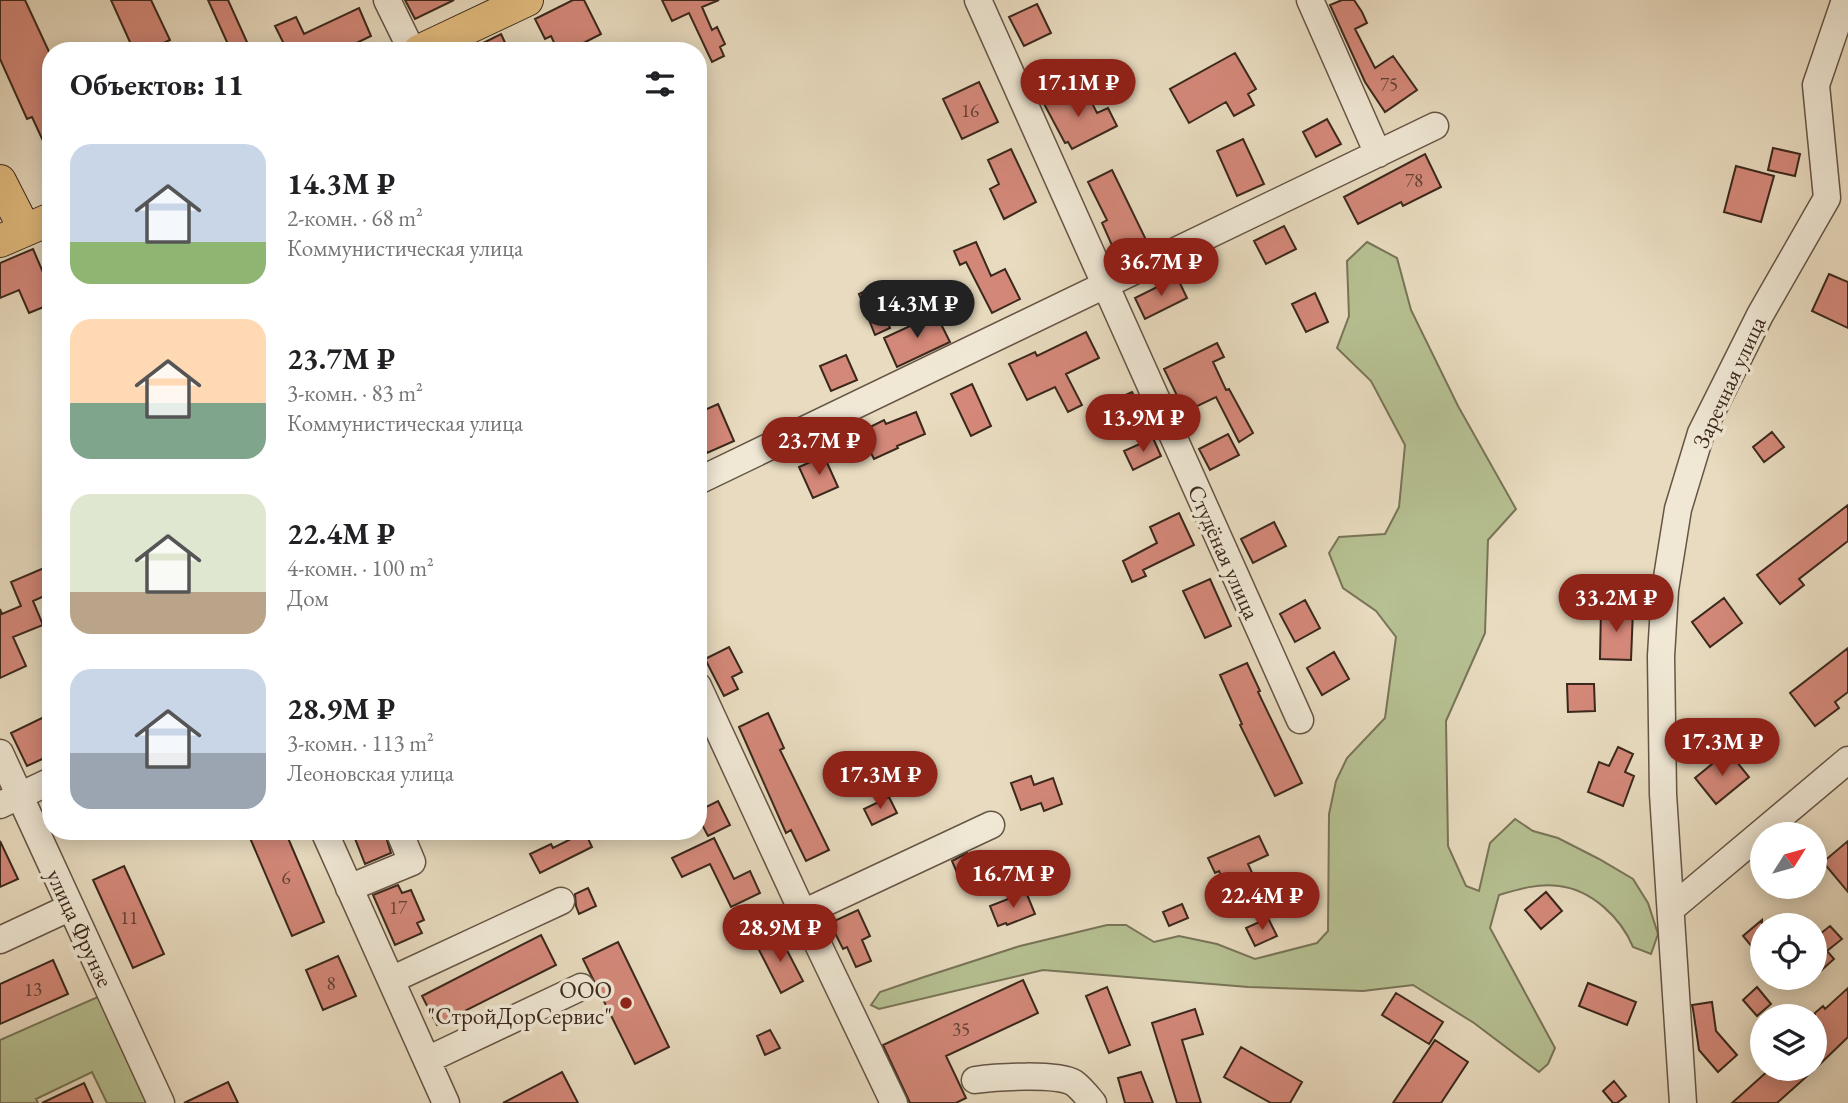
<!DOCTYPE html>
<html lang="ru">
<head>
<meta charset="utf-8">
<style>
  :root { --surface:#fff; --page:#f6f6f6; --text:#202124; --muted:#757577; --accent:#8f2418 }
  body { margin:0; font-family:"EB Garamond",serif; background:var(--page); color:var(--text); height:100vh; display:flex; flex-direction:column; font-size:26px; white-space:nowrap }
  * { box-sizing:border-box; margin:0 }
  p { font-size:23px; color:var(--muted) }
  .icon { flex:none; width:38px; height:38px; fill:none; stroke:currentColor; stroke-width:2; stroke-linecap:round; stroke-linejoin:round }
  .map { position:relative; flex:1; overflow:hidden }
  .sheet { position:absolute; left:42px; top:42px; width:665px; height:798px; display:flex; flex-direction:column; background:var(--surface); border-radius:28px; box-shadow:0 4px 18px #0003 }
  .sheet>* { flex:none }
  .needle { width:46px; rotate:53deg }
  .controls { position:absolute; left:1750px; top:822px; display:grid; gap:14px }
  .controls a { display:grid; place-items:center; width:77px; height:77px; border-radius:50%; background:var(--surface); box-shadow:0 4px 18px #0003; font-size:35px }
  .price { position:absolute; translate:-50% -60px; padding:0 16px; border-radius:24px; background:var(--accent); color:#fff; font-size:23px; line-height:46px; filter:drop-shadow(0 2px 4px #0008) }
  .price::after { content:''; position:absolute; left:50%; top:42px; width:21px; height:16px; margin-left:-10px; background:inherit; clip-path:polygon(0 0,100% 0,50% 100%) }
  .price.current { background:#222; color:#fff }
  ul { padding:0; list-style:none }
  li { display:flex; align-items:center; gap:21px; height:175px; padding:0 28px }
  li span { display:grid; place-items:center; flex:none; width:196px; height:140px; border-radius:21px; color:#555 }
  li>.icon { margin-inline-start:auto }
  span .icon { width:84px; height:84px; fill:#fffc; stroke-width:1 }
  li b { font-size:30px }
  h2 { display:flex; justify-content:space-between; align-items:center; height:84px; padding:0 28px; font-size:30px }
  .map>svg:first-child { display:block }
</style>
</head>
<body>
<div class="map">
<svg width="1848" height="1103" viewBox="0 0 1848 1103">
  <rect width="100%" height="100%" fill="#e8dbbf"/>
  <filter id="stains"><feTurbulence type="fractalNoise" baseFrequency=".00286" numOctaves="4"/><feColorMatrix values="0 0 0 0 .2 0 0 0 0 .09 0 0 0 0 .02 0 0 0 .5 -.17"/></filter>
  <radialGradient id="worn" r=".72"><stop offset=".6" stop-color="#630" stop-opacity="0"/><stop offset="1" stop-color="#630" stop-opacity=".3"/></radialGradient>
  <!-- green -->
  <path fill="#b6c092" stroke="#787457" stroke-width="2" d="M1367 242 1397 258 1411 310 1458 406 1516 509 1488 540 1485 633 1446 721 1448 846 1466 886 1479 891 1490 843 1515 819 1533 831 1558 838 1599 859 1633 879 1648 903 1658 934 1651 954 1633 947C1621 918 1592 890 1559 886 1539 883 1519 889 1499 895L1490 928 1555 1048 1548 1064 1539 1072 1474 1023 1413 985 1363 991 1248 987 1043 970 879 1009 871 1005 880 992 921 978 1020 946 1107 925H1126L1154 942 1179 936 1217 944 1255 959 1317 943 1328 931 1329 814 1336 781 1347 758 1385 718 1396 637 1376 611 1343 588 1329 553 1339 537 1385 534 1399 507 1405 445 1371 381 1337 348 1349 316 1347 261Z
    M100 996 147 1103H107L92 1072 36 1099 38 1103H0V1040Z"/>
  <!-- building -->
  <path fill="#d48879" stroke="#3b281c" stroke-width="2" d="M0 0H25L51 56V158L32 117 27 119 0 59Z
    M111 0H151L170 40 146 51H134Z
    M208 0H228L251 51H231Z
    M405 0H454L415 19Z
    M573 0H584L601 34 568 51H558L551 36 545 39 535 19Z
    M662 0H719L702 7 712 30 717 27 725 44 720 47 724 56 712 62 689 13 672 21Z
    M1342 0H1354L1362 12 1367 23 1355 29 1375 68 1393 56 1417 90 1385 112 1365 82 1330 5Z
    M1037 4 1051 33 1024 46 1009 17Z
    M359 8 371 36 340 51H270L284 44 275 26 296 17 304 34Z
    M501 34 509 51H467Z
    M1235 53 1256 89 1248 94 1254 105 1234 116 1226 102 1189 123 1170 89Z
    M979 82 998 122 962 139 943 99Z
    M1070 88 1079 105 1090 99 1097 113 1108 108 1117 126 1072 149 1068 142 1065 143 1043 102Z
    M1327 119 1341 144 1316 157 1303 132Z
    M1243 139 1264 184 1237 196 1217 151Z
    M1773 148 1800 154 1795 176 1768 170Z
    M1011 149 1036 202 1004 219 990 189 999 184 988 160Z
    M1425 154 1441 187 1403 206 1401 202 1358 224 1344 197Z
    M1736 166 1774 176 1761 222 1724 212Z
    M1112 170 1149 246 1119 261 1102 223 1107 220 1088 182Z
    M1284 226 1296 249 1266 264 1254 241Z
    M976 242 991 276 1005 269 1020 299 992 313 966 262 960 265 954 251Z
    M33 249 51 291V304L29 313 19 290 0 298V263Z
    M1829 274 1848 282V328L1812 311Z
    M1177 277 1187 298 1145 319 1135 298Z
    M873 287 890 328 875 335 859 294Z
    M1315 293 1328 322 1306 332 1292 304Z
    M936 314 950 342 897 367 884 338Z
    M1086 332 1099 358 1066 374 1082 405 1068 412 1055 387 1027 400 1009 364 1035 352 1037 356Z
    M1217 343 1224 357 1213 362 1226 390 1229 389 1253 433 1239 442 1216 397 1185 412 1164 369Z
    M846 355 857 380 831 391 820 366Z
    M972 384 991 426 971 436 951 394Z
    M1132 392 1139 407 1119 416 1112 401Z
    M718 404 734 441 707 453 698 434V413Z
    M916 412 925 434 897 446 898 448 874 459 860 432 884 420 886 424Z
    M1772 432 1784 447 1764 462 1753 447Z
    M1228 434 1239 455 1210 470 1199 449Z
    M1153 438 1161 456 1133 470 1124 451Z
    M824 456 838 487 813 498 799 467Z
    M1848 505V541L1799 579 1804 585 1780 604 1757 575Z
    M1179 513 1194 545 1143 570 1146 576 1132 582 1123 561 1157 543 1150 527Z
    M1274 522 1286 546 1253 563 1241 539Z
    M51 565V593L33 601 43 625 13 637 26 666 0 678V609L2 614 21 606 11 582Z
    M1210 579 1231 626 1205 638 1183 591Z
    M1724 598 1742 623 1710 647 1692 622Z
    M1305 600 1320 628 1295 642 1280 614Z
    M1601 608 1633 610 1631 660 1600 659Z
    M729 647 742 672 732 677 738 689 724 696 705 659Z
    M1848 648V692L1835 702 1839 708 1815 726 1790 693Z
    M1334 652 1349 679 1322 695 1307 668Z
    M1247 663 1260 691 1258 692 1302 783 1275 796 1240 725 1242 724 1220 675Z
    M1567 684H1594L1595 711 1568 712Z
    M768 713 784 748 780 750 829 850 806 861 791 830 786 833 739 727Z
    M46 716 51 726V755L27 766 11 733Z
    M1618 747 1633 754 1625 772 1634 776 1623 806 1588 792 1599 762 1609 766Z
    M1728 751 1749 777 1716 804 1695 778Z
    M1031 776 1034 785 1053 778 1062 804 1044 811 1041 803 1021 810 1011 783Z
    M889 797 897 813 872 825 864 809Z
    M718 801 730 825 708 836 698 817V811Z
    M247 831H285L324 922 292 936Z
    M352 831H384L391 853 365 864Z
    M585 832 592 847 540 873 530 854 551 844 553 848Z
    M1259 836 1268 855 1248 864 1254 877 1227 889 1219 871 1215 873 1208 858Z
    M714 838 734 879 750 871 760 893 731 907 710 864 682 877 672 858Z
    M0 841 18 879 0 887Z
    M1848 841V892L1823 862Z
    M967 853 974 868 958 875 952 861Z
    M124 866 164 954 133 968 93 880Z
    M398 885 402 893 411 890 424 920 417 923 422 933 395 945 373 895Z
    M588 888 596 906 579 914 576 906 575 894Z
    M1026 892 1035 914 1007 925 1006 923 998 926 990 906Z
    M1546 892 1562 911 1541 929 1525 910Z
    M1182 904 1188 918 1169 926 1163 912Z
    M858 910 870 936 862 940 871 961 856 967 847 947 843 949 830 923Z
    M1268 918 1277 936 1255 946 1246 928Z
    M1762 920V959L1743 936Z
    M1830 926 1842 939 1827 951 1834 959 1815 976V938Z
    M541 935 556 965 437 1025 422 996Z
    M779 935 803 981 781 993 757 946Z
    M618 942 669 1047 635 1064 583 959Z
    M338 956 356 996 323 1010 306 970Z
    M53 960 68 994 0 1024V984Z
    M1023 980 1038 1013 946 1056 966 1098 956 1103H910L883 1045Z
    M1588 983 1636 1002 1627 1025 1579 1006Z
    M1107 987 1130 1045 1109 1053 1086 996Z
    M1757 987 1771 1004 1757 1016 1743 1000Z
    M1848 988V1037L1815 1069V1013L1823 1006 1825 1009Z
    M1396 993 1443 1022 1429 1044 1382 1015Z
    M1712 1002 1716 1031 1737 1055 1718 1072 1699 1050 1693 1009 1692 1005Z
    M1195 1009 1203 1034 1182 1040 1201 1103H1177L1152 1023Z
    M770 1030 780 1048 765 1055 757 1036Z
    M1435 1040 1468 1062 1441 1103H1393Z
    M1241 1047 1302 1082 1290 1103H1271L1224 1077Z
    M1770 1069H1815L1777 1103H1732Z
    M562 1072 578 1103H503Z
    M1141 1072 1153 1103H1125L1118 1078Z
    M1614 1081 1626 1096 1617 1103H1613L1603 1091Z
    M228 1082 238 1103H184Z
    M84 1083 93 1103H42Z"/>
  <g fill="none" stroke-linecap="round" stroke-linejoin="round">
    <!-- minor casing -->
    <g stroke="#665545" stroke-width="29">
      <path id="minor" d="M387 0 412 51
        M978 0 1300 720
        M1310 0 1378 154
        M698 481 1435 126
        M698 686 803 913 894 1103
        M0 753 161 1103
        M0 805 51 781
        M324 831 446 1103
        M349 888 412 862 399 831
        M1672 908 1848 760
        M803 913 991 825
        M0 940 71 907
        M391 980 561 901
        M427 1060 581 987
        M975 1080C996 1077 1057 1073 1074 1083 1081 1088 1088 1097 1093 1103
        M1683 1103 1663 794 1661 656 1665 590 1678 509 1701 433 1760 315 1827 198 1816 85 1845 0"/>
    </g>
    <!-- major casing -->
    <g stroke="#3b281c" stroke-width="34">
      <path id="major" d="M419 51 527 0
        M0 181 25 230
        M0 241 51 219"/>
    </g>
    <!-- minor -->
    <use href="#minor" stroke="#f0e8d5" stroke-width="26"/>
    <!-- major -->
    <use href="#major" stroke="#e4be80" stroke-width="32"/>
  </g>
  <!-- markers -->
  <circle fill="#8f2418" stroke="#f0e8d5" stroke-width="2.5" cx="626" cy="1003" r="7"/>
  <g text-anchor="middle" stroke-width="7" stroke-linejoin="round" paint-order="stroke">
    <!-- number labels -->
    <g font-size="19" fill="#614033">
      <text x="1389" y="91">75</text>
      <text x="970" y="117">16</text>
      <text x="1414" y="187">78</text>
      <text x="286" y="884">6</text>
      <text x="398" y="914">17</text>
      <text x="129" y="924">11</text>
      <text x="331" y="990">8</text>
      <text x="33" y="996">13</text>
      <text x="961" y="1036">35</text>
    </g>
    <!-- street labels -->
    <g font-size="23" fill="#3b281c" stroke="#f0e8d5">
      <text transform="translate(1729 382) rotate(-65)" y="8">Заречная улица</text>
      <text transform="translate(1224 552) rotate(66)" y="8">Студёная улица</text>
      <text transform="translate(80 928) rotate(65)" y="8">улица Фрунзе</text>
    </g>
    <!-- poi labels -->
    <g font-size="23" fill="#3b281c" stroke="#f0e8d5" text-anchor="end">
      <text x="612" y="998">ООО<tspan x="612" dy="26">"СтройДорСервис"</tspan></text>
    </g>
  </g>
  <rect width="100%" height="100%" filter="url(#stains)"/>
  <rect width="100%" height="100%" fill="url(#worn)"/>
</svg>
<div class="controls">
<a><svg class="needle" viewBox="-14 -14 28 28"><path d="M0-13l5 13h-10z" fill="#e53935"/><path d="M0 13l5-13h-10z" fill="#757577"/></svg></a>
<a><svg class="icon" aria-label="locate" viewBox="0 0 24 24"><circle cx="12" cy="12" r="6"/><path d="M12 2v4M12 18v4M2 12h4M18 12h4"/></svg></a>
<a><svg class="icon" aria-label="layers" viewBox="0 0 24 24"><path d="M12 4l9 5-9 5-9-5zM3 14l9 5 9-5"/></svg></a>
</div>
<b class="price" style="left:1078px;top:119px">17.1M ₽</b>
<b class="price" style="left:1161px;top:298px">36.7M ₽</b>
<b class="price current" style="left:917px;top:340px">14.3M ₽</b>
<b class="price" style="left:1143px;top:454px">13.9M ₽</b>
<b class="price" style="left:819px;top:477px">23.7M ₽</b>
<b class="price" style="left:1616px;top:634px">33.2M ₽</b>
<b class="price" style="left:1722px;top:778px">17.3M ₽</b>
<b class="price" style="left:880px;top:811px">17.3M ₽</b>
<b class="price" style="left:1013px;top:910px">16.7M ₽</b>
<b class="price" style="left:1262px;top:932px">22.4M ₽</b>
<b class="price" style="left:780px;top:964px">28.9M ₽</b>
<section class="sheet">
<h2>Объектов: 11<svg class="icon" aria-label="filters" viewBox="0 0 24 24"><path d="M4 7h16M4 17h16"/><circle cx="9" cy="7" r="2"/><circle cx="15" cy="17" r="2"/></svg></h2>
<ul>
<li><span style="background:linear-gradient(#c9d6e8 70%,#8fb573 0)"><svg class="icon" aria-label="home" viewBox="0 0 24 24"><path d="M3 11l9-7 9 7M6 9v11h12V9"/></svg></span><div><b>14.3M ₽</b><p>2-комн. · 68 m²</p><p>Коммунистическая улица</p></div></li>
<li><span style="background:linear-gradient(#ffd9b3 60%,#7fa58c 0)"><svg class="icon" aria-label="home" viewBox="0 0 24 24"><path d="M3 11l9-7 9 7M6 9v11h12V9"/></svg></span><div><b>23.7M ₽</b><p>3-комн. · 83 m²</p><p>Коммунистическая улица</p></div></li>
<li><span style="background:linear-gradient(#dfe7d0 70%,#b9a48a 0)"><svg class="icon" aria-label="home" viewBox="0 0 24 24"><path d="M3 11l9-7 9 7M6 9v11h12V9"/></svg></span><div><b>22.4M ₽</b><p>4-комн. · 100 m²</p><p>Дом</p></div></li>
<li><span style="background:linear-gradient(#c9d6e8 60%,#9aa5b1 0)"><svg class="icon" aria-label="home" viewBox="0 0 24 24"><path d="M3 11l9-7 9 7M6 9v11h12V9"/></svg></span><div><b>28.9M ₽</b><p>3-комн. · 113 m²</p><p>Леоновская улица</p></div></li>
</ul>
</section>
</div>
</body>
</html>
